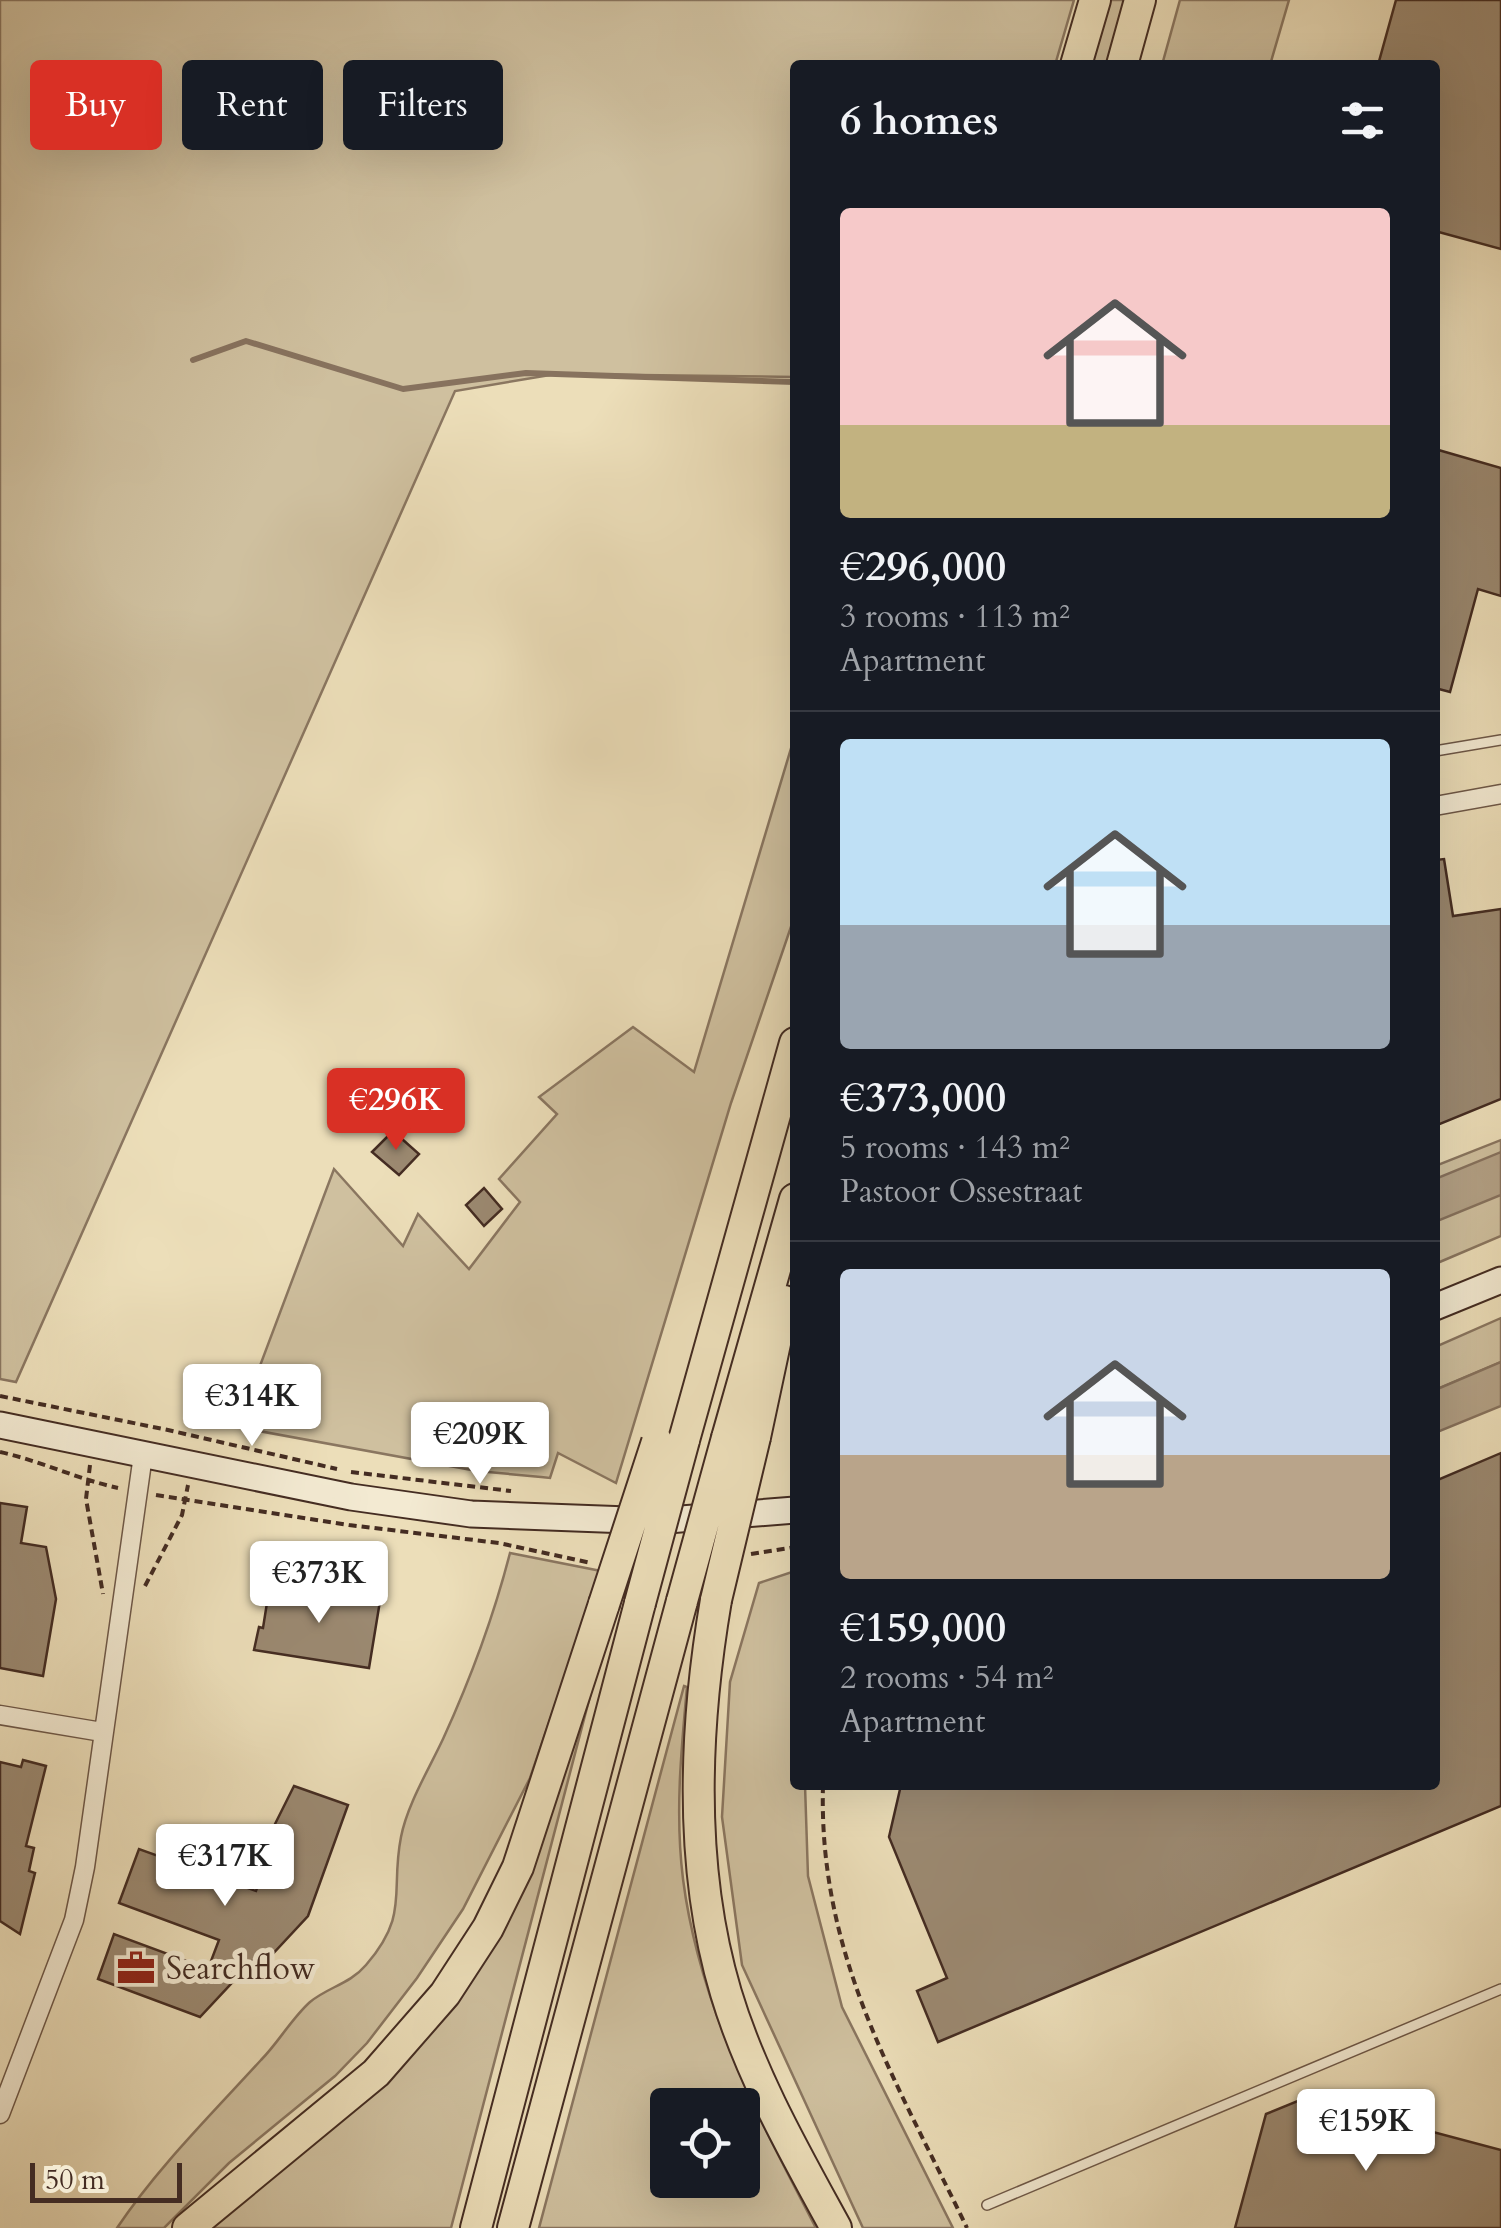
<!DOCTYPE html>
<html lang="en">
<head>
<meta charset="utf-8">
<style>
  :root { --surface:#171b24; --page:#242831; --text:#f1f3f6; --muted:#9ea1a6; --line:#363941; --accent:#d93025 }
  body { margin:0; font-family:Cardo,serif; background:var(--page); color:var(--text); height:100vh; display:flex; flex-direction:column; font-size:38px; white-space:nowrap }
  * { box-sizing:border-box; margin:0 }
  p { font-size:32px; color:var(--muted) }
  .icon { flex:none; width:55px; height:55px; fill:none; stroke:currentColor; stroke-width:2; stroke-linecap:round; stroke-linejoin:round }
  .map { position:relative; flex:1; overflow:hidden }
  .panel { position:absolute; left:790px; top:60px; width:650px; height:1730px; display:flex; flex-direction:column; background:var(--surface); border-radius:10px; box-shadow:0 10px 40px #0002 }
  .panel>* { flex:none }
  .hud { position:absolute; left:30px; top:60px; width:610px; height:90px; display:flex; gap:20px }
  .buttons { position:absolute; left:650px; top:2088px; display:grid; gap:20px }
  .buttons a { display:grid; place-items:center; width:110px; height:110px; border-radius:10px; background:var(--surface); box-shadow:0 10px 40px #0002; font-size:50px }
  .scale { position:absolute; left:30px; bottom:25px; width:152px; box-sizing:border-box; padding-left:10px; border:5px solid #442c22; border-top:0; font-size:28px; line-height:35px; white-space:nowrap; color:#442c22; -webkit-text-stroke:8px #f3ead2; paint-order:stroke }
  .price { position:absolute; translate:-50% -85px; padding:0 22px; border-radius:10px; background:#fff; color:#222; font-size:32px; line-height:65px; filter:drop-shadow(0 2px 5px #0008) }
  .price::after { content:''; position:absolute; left:50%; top:60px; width:30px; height:22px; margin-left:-15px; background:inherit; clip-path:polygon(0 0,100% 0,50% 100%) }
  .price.on { background:var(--accent); color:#fff }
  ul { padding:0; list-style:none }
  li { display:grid; align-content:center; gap:20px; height:530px; padding:0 50px }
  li+li { border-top:2px solid var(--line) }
  li span { display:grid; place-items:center; height:310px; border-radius:10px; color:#555 }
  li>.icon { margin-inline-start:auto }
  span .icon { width:180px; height:180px; fill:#fffc; stroke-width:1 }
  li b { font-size:42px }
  h2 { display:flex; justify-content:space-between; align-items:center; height:120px; padding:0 50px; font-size:42px }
  .chip { padding:0 35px; border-radius:10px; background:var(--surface); box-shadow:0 10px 40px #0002; font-size:35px; line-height:90px }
  .chip.on { background:var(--accent); color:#fff }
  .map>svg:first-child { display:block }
</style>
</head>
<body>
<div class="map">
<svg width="1501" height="2228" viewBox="0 0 1501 2228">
  <rect width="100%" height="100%" fill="#ecdeb9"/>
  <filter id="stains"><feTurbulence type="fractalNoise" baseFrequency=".002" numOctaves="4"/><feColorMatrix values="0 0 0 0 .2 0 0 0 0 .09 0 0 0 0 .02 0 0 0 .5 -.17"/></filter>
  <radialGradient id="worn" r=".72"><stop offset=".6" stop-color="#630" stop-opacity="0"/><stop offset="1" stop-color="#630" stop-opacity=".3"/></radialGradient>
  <!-- green -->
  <path fill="#cfc09f" stroke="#8a7660" stroke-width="2.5" fill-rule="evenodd" d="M0 0H1074L1055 65H795V377L556 374 455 391 16 1382 0 1379Z
    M1107 0H1137L1119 65H1087Z
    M1180 0H1289L1270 65H1162Z
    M795 735V915L731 1103 616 1483 558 1453 550 1478 541 1477 477 1471 237 1427 334 1169 403 1246 418 1214 469 1269 520 1202 499 1179 557 1114 539 1097 633 1027 694 1072Z
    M1501 1140V1236L1435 1264V1166Z
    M1501 1318V1362L1435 1390V1347Z
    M510 1553 601 1571 530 1778 463 1909 417 1978 367 2043 335 2076 229 2163 164 2228H117C158 2167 211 2115 261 2060 278 2043 292 2018 310 2002 328 1987 350 1984 366 1965 410 1914 390 1892 401 1837 407 1805 429 1769 443 1739 470 1680 494 1615 510 1553Z
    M795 1571V1785H805L808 1876 842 2007 953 2228H863L742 1965 722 1817 730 1682 759 1583Z
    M594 1681 451 2228H206L407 2057Z
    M684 1686 687 1687C681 1751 675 1815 683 1879 699 2005 758 2117 816 2228H539ZM668 2105H742V2180H668Z"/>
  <!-- water -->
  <path fill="#b3a186" stroke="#87725e" stroke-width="2.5" d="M1501 1152V1195L1435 1222V1179Z
    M1501 1362V1406L1435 1433V1390Z"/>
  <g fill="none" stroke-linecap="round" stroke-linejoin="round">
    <!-- stream -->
    <path stroke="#87725e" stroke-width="6" d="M193 360 246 341 403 389 526 373 795 382"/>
  </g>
  <!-- building -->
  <path fill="#9b8971" stroke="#442c22" stroke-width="2.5" d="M1396 0H1501V249L1435 231V65H1378Z
    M1435 449 1501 468V596L1478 589 1450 692 1435 688Z
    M1444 859 1453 916 1501 909V1099L1435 1126V860Z
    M393 1131 419 1154 399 1175 372 1152Z
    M484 1188 502 1209 484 1226 466 1205Z
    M1501 1453V1806L938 2042 917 1991 947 1978 889 1837 901 1785H1435V1481Z
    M0 1503 27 1507 21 1543 46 1547 56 1599 43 1676 0 1668Z
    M270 1584 380 1601 369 1668 254 1650 259 1627 263 1628Z
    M23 1760 46 1766 26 1846 34 1848 29 1871 35 1873 20 1934 0 1921V1762L21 1767Z
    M294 1786 348 1805 308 1916 268 1959 258 1955 200 2017 98 1979 114 1934 208 1969 219 1940 119 1903 139 1849 256 1891 272 1847 265 1844Z
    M1305 2098 1501 2150V2228H1235L1266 2114Z"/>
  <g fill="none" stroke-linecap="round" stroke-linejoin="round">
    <!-- service casing -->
    <g stroke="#6e5848" stroke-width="12">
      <path id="service" d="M1435 751 1501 740
        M987 2205 1501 1989"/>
    </g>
    <!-- minor casing -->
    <g stroke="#6e5848" stroke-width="21">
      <path id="minor" d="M1435 806 1501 794
        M0 1715 102 1732
        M0 2114 74 1920 85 1867 143 1455"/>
    </g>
    <!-- secondary casing -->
    <g stroke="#442c22" stroke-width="29">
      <path id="secondary" d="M1435 1307 1501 1280
        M0 1425 351 1497 471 1514 655 1521 795 1510"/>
    </g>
    <!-- motorway casing -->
    <g stroke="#442c22" stroke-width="34">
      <path id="motorway" d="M1076 65 1095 0
        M1122 65 1140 0
        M755 1437 784 1301
        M727 1438 795 1199
        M684 1440 795 1043
        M716 1600C694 1729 688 1866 726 1993 751 2076 795 2153 836 2228
        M188 2228 376 2073 445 1994 488 1928 518 1867 604 1604
        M476 2228 640 1603
        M513 2228 682 1601"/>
    </g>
    <!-- path -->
    <path stroke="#442c22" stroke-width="4" stroke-dasharray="8 5" stroke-linecap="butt" d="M0 1396 168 1430 337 1469
      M0 1452C41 1461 77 1479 118 1488
      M90 1465 86 1499 103 1594
      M351 1472 511 1491
      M156 1495 349 1525 499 1543 591 1563
      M751 1554 795 1547
      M145 1586 182 1515 188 1485
      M823 1785C818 1956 896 2080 967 2228"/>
    <!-- service -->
    <use href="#service" stroke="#f3ead2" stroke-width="9"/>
    <!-- minor -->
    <use href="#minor" stroke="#f3ead2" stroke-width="18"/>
    <!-- secondary -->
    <use href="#secondary" stroke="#f3ead2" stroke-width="25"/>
    <!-- motorway -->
    <use href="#motorway" stroke="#ecdeb9" stroke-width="30"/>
    <!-- motorway-bridge casing -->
    <g stroke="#442c22" stroke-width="34" stroke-linecap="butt">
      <path id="motorway-bridge" d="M716 1600 755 1437
        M682 1601 727 1438
        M640 1603 684 1440
        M604 1604 657 1442"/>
    </g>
    <!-- motorway-bridge -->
    <use href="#motorway-bridge" stroke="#ecdeb9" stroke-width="30"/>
  </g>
  <!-- icons -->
  <defs>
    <g id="office-bare" transform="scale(3)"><path d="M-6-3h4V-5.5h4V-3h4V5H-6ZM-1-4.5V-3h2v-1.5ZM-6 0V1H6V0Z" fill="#8f2418" stroke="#f3ead2" stroke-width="2.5" paint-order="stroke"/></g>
  </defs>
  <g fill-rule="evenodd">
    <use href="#office-bare" x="136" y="1968"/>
  </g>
  <g text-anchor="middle" stroke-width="10" stroke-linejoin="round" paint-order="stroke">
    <!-- poi labels -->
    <g font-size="32" fill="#442c22" stroke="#f3ead2" text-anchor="start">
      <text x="166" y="1979">Searchflow</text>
    </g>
  </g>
  <rect width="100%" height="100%" filter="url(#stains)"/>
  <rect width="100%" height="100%" fill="url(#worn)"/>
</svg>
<div class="buttons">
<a><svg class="icon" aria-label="locate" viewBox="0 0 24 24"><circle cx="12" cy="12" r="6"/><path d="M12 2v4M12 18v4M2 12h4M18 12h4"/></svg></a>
</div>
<div class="scale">50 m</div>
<b class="price on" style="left:396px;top:1153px">€296K</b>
<b class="price" style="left:252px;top:1449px">€314K</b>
<b class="price" style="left:480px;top:1487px">€209K</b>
<b class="price" style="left:319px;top:1626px">€373K</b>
<b class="price" style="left:225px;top:1909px">€317K</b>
<b class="price" style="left:1366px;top:2174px">€159K</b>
<div class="hud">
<a class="chip on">Buy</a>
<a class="chip">Rent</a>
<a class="chip">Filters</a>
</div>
<section class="panel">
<h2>6 homes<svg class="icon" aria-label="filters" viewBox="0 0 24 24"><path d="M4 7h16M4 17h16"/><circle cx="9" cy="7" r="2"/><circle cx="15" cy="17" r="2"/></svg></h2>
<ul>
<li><span style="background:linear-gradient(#f6c9c9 70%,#c2b280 0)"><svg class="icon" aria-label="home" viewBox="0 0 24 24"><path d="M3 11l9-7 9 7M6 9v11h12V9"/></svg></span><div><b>€296,000</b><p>3 rooms · 113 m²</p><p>Apartment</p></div></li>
<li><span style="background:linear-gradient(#bfe0f5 60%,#9aa5b1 0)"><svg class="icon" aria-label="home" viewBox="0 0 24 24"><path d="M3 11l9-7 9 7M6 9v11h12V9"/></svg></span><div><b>€373,000</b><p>5 rooms · 143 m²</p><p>Pastoor Ossestraat</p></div></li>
<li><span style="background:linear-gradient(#c9d6e8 60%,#b9a48a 0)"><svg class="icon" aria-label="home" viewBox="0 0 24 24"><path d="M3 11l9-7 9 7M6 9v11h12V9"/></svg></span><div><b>€159,000</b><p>2 rooms · 54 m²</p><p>Apartment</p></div></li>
</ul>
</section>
</div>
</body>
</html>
